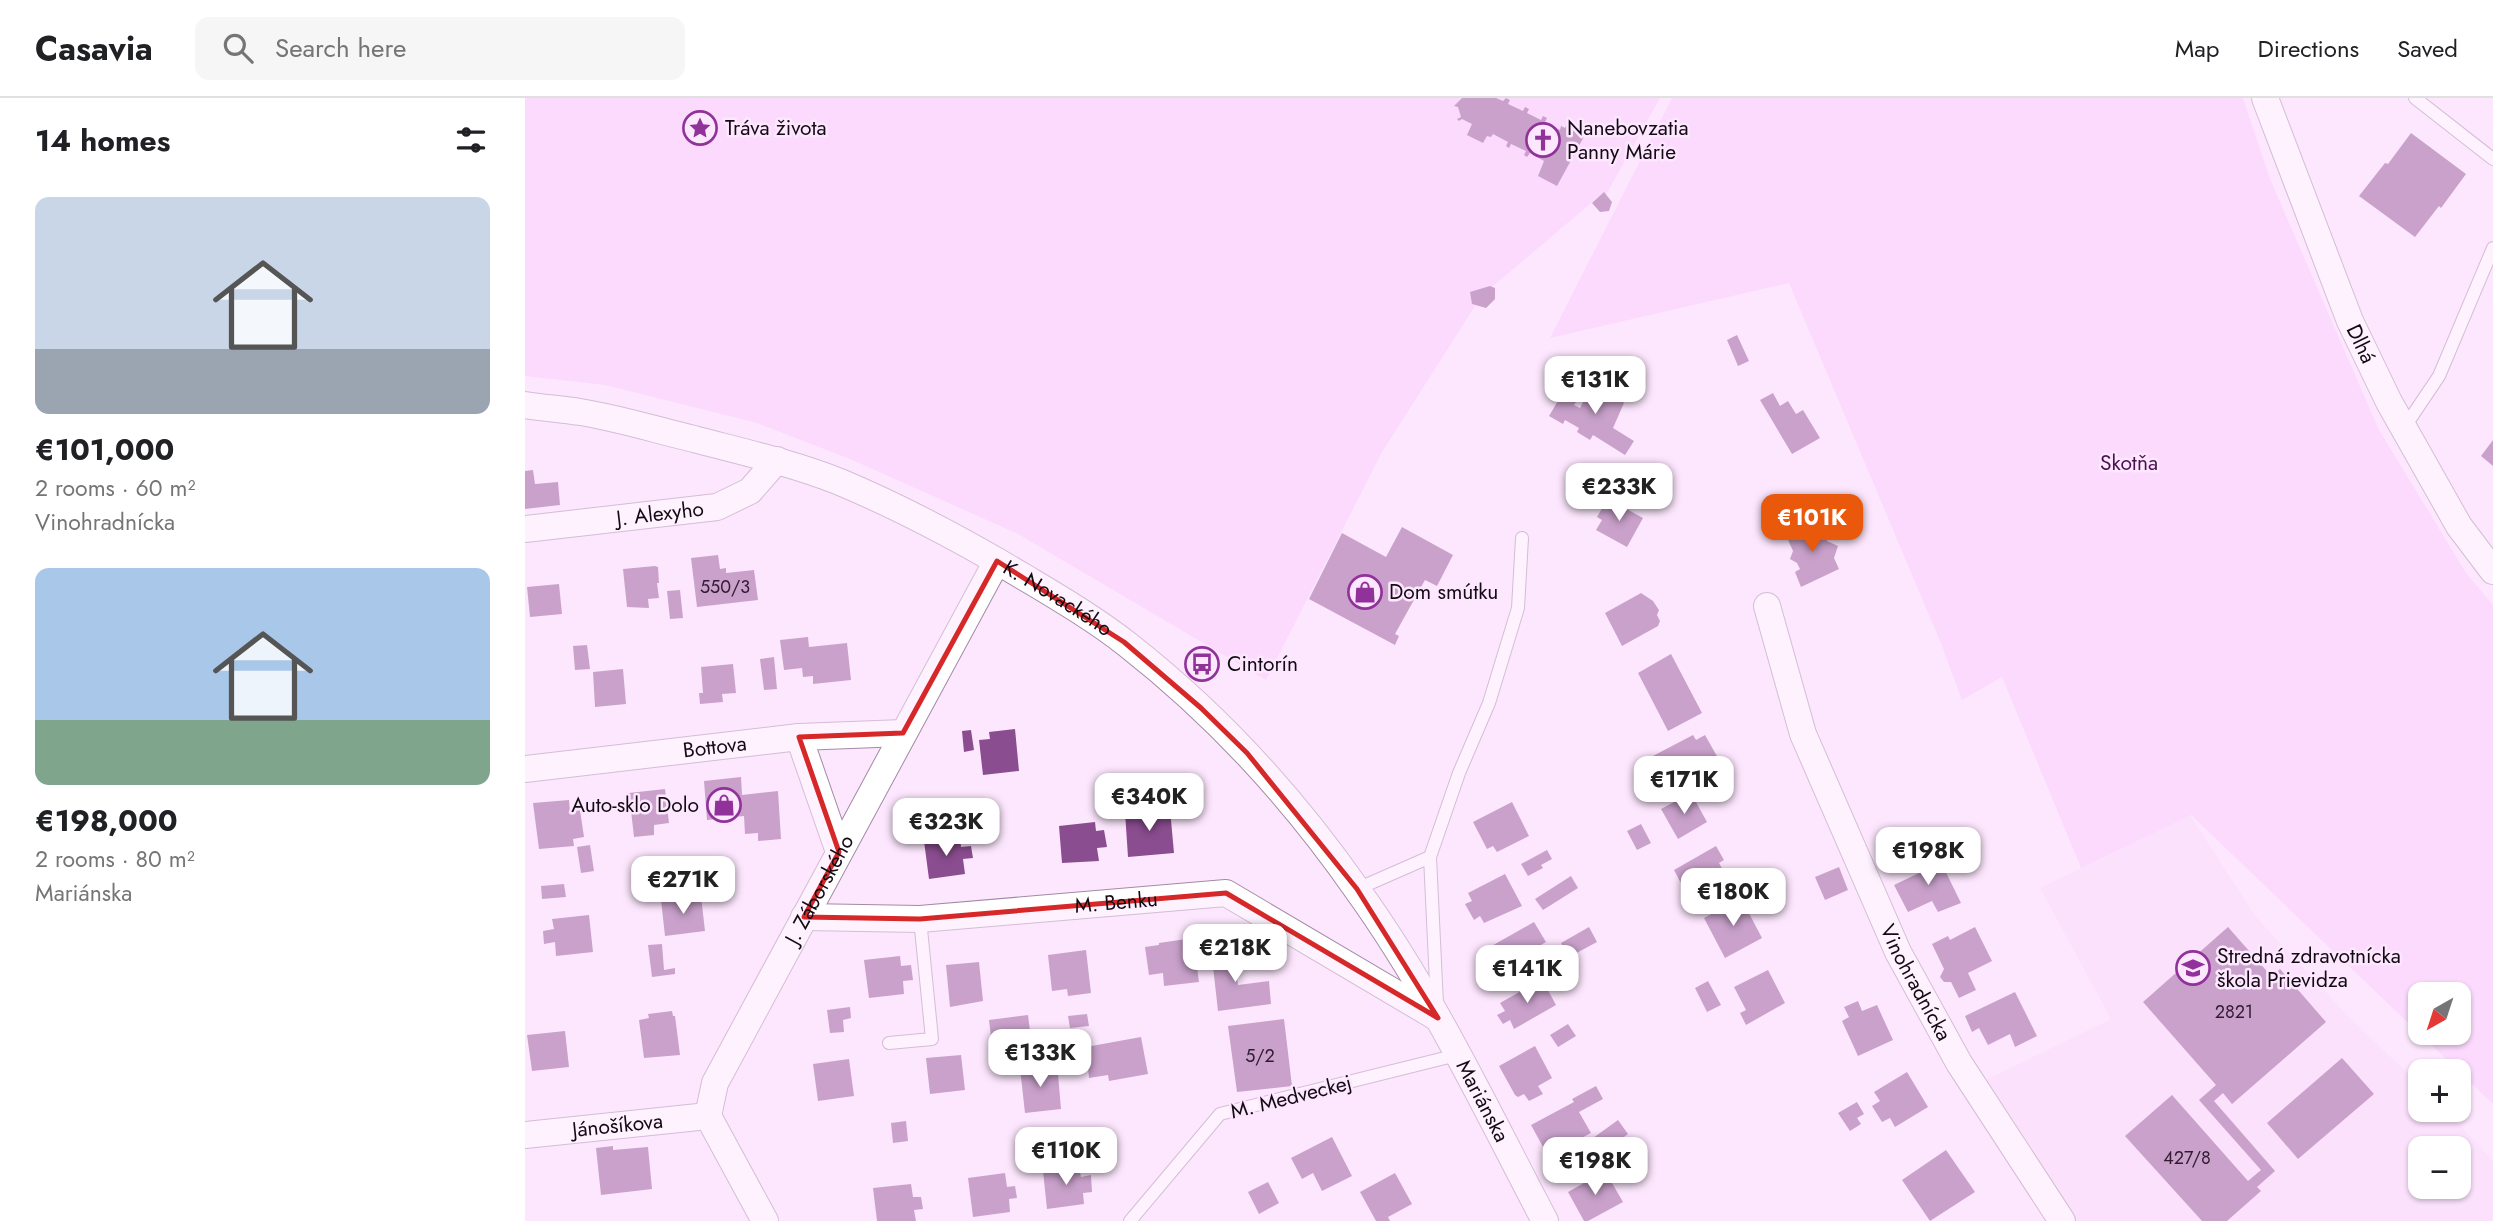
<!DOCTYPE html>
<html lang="en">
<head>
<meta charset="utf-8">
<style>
  :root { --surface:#fff; --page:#f6f6f6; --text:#202124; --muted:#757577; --line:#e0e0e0; --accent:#ea580c }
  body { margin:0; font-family:Jost,sans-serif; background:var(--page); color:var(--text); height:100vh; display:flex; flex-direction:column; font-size:26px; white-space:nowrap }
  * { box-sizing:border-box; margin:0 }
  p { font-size:23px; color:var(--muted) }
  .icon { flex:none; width:38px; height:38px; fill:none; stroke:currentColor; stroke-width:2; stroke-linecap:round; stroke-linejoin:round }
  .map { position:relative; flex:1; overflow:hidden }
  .panel { display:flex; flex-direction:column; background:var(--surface); width:525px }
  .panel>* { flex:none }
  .needle { width:46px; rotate:219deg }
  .tools { position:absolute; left:1883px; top:884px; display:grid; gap:14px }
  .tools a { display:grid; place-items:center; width:63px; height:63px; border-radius:14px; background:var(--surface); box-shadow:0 2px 5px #0004; font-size:35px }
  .price { position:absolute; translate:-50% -60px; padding:0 16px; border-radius:14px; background:#fff; color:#222; font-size:23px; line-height:46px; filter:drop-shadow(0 2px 4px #0008) }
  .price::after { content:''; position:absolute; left:50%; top:42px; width:21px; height:16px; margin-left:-10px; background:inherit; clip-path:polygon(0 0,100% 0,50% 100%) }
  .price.selected { background:var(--accent); color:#fff }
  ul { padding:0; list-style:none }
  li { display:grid; align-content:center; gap:14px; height:371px; padding:0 35px }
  li span { display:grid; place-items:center; height:217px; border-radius:14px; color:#555 }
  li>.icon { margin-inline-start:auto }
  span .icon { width:126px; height:126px; fill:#fffc; stroke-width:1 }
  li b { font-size:30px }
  h2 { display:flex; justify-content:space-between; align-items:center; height:84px; padding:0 35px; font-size:30px }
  header { display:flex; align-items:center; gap:42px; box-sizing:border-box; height:98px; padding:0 35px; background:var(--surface); border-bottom:2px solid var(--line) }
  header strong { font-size:33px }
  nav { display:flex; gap:38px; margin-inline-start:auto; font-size:24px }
  .search { width:490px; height:63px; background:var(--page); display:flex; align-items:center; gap:18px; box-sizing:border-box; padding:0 24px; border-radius:14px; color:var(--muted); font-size:26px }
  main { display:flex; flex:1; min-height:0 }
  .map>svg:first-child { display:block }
</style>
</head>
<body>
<header>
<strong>Casavia</strong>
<div class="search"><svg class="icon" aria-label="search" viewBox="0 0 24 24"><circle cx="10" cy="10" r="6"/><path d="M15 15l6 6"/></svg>Search here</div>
<nav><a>Map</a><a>Directions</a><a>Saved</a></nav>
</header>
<main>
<section class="panel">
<h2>14 homes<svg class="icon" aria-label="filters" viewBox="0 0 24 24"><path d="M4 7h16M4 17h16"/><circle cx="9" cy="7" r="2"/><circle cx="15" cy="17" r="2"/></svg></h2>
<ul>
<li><span style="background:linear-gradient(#c9d6e8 70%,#9aa5b1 0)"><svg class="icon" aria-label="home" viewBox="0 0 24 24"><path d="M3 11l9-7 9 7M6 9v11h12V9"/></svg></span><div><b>€101,000</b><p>2 rooms · 60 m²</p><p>Vinohradnícka</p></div></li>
<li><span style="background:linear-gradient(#a9c7e8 70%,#7fa58c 0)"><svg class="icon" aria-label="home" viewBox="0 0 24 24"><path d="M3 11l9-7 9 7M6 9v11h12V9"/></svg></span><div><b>€198,000</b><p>2 rooms · 80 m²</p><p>Mariánska</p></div></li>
</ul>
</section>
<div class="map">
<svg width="1968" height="1123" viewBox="0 0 1968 1123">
  <rect width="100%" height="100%" fill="#fde7fe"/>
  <!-- built -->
  <path fill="#f9d9fb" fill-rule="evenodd" d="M1665 717 1731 819 1826 921 1895 987V1012H1921L1968 1063V1123H1544L1457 984 1586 921 1515 790ZM1895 1050H1934V1088H1895Z"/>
  <!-- green -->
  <path fill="#f9c9fc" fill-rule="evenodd" d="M0 0H1135L1081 97 1079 94 947 206 950 208 857 354 741 582 493 436 325 361 232 325 80 287 0 278Z
    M1147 0H1718L1745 81 1854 332 1941 475 1968 507V1006L1666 717 1556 770 1477 579 1437 602 1417 548 1264 185 1025 240ZM1934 896V934H1895V896Z"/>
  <!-- building -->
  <path fill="#8a4d8f" d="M937 0H971L978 3 981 0 985 2 983 6 998 13 1000 9 1004 11 1002 15 1016 22 1018 18 1022 20 1020 24 1035 32 1036 28 1040 30 1043 24 1062 33 1032 88 1013 78 1019 63 1005 55 1002 59 999 57 1001 53 986 46 984 50 981 48 983 44 968 36 966 39 962 38 958 45 942 37 947 26 937 21 934 23 932 21 936 19 933 9 929 8Z
    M1886 35 1941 76 1916 110 1914 108 1890 139 1834 98 1860 65 1863 66Z
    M1079 94 1087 104 1084 113 1075 114 1067 105Z
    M965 188 970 190V201L961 210 947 206 945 194Z
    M1212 237 1224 263 1213 268 1202 242Z
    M1069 282 1083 289 1099 305 1088 330 1109 343 1100 357 1068 337 1065 342 1052 334 1054 330 1040 322 1038 326 1024 318 1037 296 1051 304 1049 307 1055 310Z
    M1248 295 1255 308 1263 303 1271 316 1278 312 1295 340 1267 356 1235 302Z
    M1968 342V368L1956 358Z
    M8 372 10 386 33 384 35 407 0 411V373Z
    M1087 403 1118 420 1102 449 1071 432 1077 422 1072 419 1079 407 1084 409Z
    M1295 426 1302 443 1313 448 1309 460 1314 471 1276 489 1270 474 1275 471 1272 465 1265 461 1268 453 1260 435 1278 428 1280 433Z
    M877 429 928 457 912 488 900 482 870 536 874 538 870 547 784 501 817 435 861 459Z
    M193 457 195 471 201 470V475L229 472 233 502 172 509 166 460Z
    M130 468 133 469 134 485H132L134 500 123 501 124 510 102 509 98 471Z
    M34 486 37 516 5 519 2 489Z
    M155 492 158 520 145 521 142 493Z
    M1116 495 1128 503 1134 512 1132 517 1135 523 1133 528 1097 548 1080 515Z
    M283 539 284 549 322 545 326 582 288 586V578L278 579 277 570 259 572 255 542Z
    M62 547 65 571 50 572 48 548Z
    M1146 556 1177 615 1143 633 1113 575Z
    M249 559 252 591 239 592 235 561Z
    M208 566 211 595 197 596 198 604 175 606 174 595H178L176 569Z
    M98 571 101 606 70 609 68 574Z
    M490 631 494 673 458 677 454 642 465 641 464 634Z
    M446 632 449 652 439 654 437 633Z
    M1168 637 1171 642 1180 637 1193 660 1183 665 1186 672 1129 702 1116 679 1130 670 1124 660Z
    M216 679 217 697 253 693 256 741 233 743V735L220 736 219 718 182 722 179 683Z
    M140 691 144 725 129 727V737L109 739 104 695Z
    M1166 695 1182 724 1153 741 1136 711Z
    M44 702 45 714 55 712 59 739 48 741 49 748 14 751 8 705Z
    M987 704 1004 738 972 754 968 748 962 751 948 724Z
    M645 711 649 755 603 759 600 714Z
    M392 723 393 743 383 744 381 724Z
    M570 724 571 733 579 732 582 749 572 750 574 763 537 765 534 728Z
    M1116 726 1126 745 1112 752 1102 733Z
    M435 740 436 749 446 748 448 760 438 761 440 776 404 781 399 743Z
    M65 747 69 773 56 775 52 749Z
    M1191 748 1199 762 1194 765 1208 791 1170 812 1149 772Z
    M1022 752 1027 761 1016 767 1018 770 1003 778 996 766Z
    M1411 754 1436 805 1413 814 1407 803 1383 814 1369 787 1394 775 1390 767Z
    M1314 769 1323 792 1300 802 1290 779Z
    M980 776 997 808 959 825 955 818 949 822 940 806 947 803 943 795Z
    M1046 778 1053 790 1018 812 1010 801Z
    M39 786 41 799 17 801 16 788Z
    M176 798 180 833 140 838 136 802Z
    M1216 800 1237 840 1200 860 1179 820Z
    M64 817 68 854 31 858 30 844 19 846 18 833 29 831 27 821Z
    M1009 824 1021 844 1007 852 1013 862 981 881 975 871 968 875 962 864 968 860 963 850Z
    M1064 829 1072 844 1044 859 1036 845Z
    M1450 829 1467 863 1443 875 1451 892 1434 900 1426 884H1419L1415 879 1419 871 1407 846 1423 838 1425 842Z
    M1703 829 1747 879 1755 871 1801 924 1707 1006 1698 995 1689 1003 1750 1073 1732 1089 1736 1093 1702 1123H1677L1600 1038 1647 997 1723 1083 1736 1072 1674 1002 1691 987 1618 904Z
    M668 840 674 884 639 888 638 875 624 877 620 849 634 847V845Z
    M137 846 139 872 150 870V876L127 879 123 847Z
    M709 848 713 887 744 883 746 906 693 913 686 851Z
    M561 852 566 895 543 898 542 891 527 893 523 857Z
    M375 858 376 868 386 867 388 882 378 883 379 896 344 900 339 862Z
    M454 864 458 903 425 909 421 867Z
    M1243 872 1260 905 1221 927 1215 915 1221 912 1209 889Z
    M1017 881 1031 907 989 931 985 922 978 926 972 917 980 913 975 905Z
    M1183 883 1196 907 1182 914 1170 890Z
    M1490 894 1512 938 1490 949 1485 936 1463 947 1454 930 1447 934 1440 918Z
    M1333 903 1337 913 1352 907 1368 942 1333 958 1317 923 1324 919 1319 909Z
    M325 909 326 920 318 922 319 934 305 935 302 912Z
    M147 913 148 918H150L155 957 119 960 114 922 124 920 123 916Z
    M562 916 564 928 545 930 543 918Z
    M503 917 505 933 466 939 464 922Z
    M759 921 767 988 712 994 703 928Z
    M1043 926 1051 938 1033 949 1025 937Z
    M40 933 44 969 7 973 2 937Z
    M616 939 623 976 584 983 583 977 564 980 561 949Z
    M1010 948 1027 980 1013 988 1018 996 1004 1003 999 996 993 999 990 997 974 968Z
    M436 957 440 992 405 996 401 960Z
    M1817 960 1849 996 1773 1061 1742 1025Z
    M324 961 329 998 293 1003 288 966Z
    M528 966 529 976H533L536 1011 500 1015 495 970Z
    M1382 974 1403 1009 1370 1029 1365 1020 1357 1024 1347 1008 1355 1003 1349 994Z
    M1071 988 1078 1001 1054 1014 1066 1035 1045 1046 1050 1056 1038 1063 1033 1053 1023 1058 1006 1027 1049 1004 1047 1001Z
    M1332 1004 1339 1016 1332 1020 1336 1026 1325 1033 1313 1015Z
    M1093 1022 1103 1036 1078 1054 1068 1040Z
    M381 1023 383 1043 368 1045 366 1025Z
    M807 1039 827 1078 797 1093 788 1075 777 1081 766 1060Z
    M88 1048V1052L123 1049 127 1091 76 1097 71 1050Z
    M1421 1052 1450 1094 1405 1123 1377 1082Z
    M554 1069 556 1079 566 1077 567 1094 558 1095 559 1106 522 1111 518 1073Z
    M1080 1073 1098 1104 1063 1123H1059L1043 1094Z
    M480 1075 482 1089 490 1088 492 1100 484 1101 485 1114 448 1119 443 1080Z
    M870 1075 887 1106 863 1119 865 1123H851L835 1094Z
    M743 1084 754 1105 734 1116 723 1094Z
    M386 1086 388 1099H396L398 1111 389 1112 391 1123H352L348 1090Z"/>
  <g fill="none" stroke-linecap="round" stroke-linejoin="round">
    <!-- service casing -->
    <g stroke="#a28aa4" stroke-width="14">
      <path id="service" d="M1890 0 1968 61
        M1879 330 1914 278 1968 150
        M905 759 912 906
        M832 791 905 759 934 675 964 605 993 510 997 440
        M364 945 407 941 395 821
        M605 1123 695 1016 932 957"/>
    </g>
    <!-- minor casing -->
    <g stroke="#a28aa4" stroke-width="28">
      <g id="minor">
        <path id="s1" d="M1740 0 1825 223 1864 304 1934 428 1968 473"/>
        <path id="s2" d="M0 307C18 310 37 311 55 314 93 320 131 332 169 341 218 354 267 365 315 384 379 411 439 443 499 479 534 500 570 521 603 547 691 616 769 701 833 793 907 896 961 1011 1020 1123"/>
        <path id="s3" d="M0 431 192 409 225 393 252 362"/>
        <path id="s4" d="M1242 508 1278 636 1373 854 1434 965 1537 1123"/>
        <path d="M274 639 314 754"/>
        <path id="s5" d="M0 671 274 639 378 635"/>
        <path id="s6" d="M279 819 395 821 701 795 911 919"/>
        <path id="s7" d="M0 1037 183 1018"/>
        <path id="s8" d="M240 1123 183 1018 190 985 472 463"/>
      </g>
    </g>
    <!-- service -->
    <use href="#service" stroke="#fff" stroke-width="12"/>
    <!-- minor -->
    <use href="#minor" stroke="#fff" stroke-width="26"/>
  </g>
  <!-- marked area -->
  <path d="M0 0H1968V1123H0ZM472 463 599 544 676 610 722 655 832 791 913 920 701 795 395 821 279 819 314 754 274 639 378 635Z" fill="#fde7fe" fill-opacity=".55" fill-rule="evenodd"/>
  <path fill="none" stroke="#d62828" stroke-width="5" stroke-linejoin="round" d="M472 463 599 544 676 610 722 655 832 791 913 920 701 795 395 821 279 819 314 754 274 639 378 635Z"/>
  <!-- icons -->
  <defs>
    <g id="sight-ring" transform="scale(1.75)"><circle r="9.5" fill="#fde7fe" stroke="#91319a" stroke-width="1.5"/><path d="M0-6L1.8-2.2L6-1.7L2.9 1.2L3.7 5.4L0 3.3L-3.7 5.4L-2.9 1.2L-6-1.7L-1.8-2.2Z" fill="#91319a"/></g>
    <g id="church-ring" transform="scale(1.75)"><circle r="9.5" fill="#fde7fe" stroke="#91319a" stroke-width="1.5"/><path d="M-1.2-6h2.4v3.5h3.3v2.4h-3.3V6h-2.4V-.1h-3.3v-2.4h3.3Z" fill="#91319a"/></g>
    <g id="shop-ring" transform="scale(1.75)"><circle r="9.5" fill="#fde7fe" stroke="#91319a" stroke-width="1.5"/><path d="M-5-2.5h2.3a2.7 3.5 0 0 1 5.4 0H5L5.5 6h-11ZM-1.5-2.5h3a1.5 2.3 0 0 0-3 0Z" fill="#91319a"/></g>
    <g id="bus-ring" transform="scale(1.75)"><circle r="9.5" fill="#fde7fe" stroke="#91319a" stroke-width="1.5"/><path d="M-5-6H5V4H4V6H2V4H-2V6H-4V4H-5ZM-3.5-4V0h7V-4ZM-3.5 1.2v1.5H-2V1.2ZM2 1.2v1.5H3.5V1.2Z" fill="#91319a"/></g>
    <g id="school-ring" transform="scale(1.75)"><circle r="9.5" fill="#fde7fe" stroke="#91319a" stroke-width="1.5"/><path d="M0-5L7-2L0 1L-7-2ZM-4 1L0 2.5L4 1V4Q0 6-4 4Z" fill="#91319a"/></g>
  </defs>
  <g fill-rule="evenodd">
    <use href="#sight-ring" x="175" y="30"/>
    <use href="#church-ring" x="1018" y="42"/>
    <use href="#shop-ring" x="840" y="494"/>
    <use href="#bus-ring" x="677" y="566"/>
    <use href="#shop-ring" x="199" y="707"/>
    <use href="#school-ring" x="1668" y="870"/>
  </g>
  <g text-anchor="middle" stroke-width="5" stroke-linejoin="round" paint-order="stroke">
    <!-- number labels -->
    <g font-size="18" fill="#311b32">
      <text x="200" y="495">550/3</text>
      <text x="1709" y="920">2821</text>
      <text x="735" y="964">5/2</text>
      <text x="1662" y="1066">427/8</text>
    </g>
    <!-- poi labels -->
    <g font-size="21" fill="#130a13" stroke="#fde7fe" text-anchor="start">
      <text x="200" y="37">Tráva života</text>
      <text x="1042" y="37">Nanebovzatia<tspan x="1042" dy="24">Panny Márie</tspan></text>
      <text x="864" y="501">Dom smútku</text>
      <text x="702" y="573">Cintorín</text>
      <text x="174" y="714" text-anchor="end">Auto-sklo Dolo</text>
      <text x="1692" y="865">Stredná zdravotnícka<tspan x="1692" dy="24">škola Prievidza</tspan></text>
    </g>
    <!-- street labels -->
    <g font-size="21" fill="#130a13" stroke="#fde7fe">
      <text dy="7" stroke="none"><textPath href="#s1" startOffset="264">Dlhá</textPath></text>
      <text dy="7" stroke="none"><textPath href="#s3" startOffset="136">J. Alexyho</textPath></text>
      <text dy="7" stroke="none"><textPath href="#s2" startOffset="572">K. Novackého</textPath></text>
      <text dy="7" stroke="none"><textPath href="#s5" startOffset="191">Bottova</textPath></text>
      <text dy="7" stroke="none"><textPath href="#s8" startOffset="373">J. Záborského</textPath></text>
      <text dy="7" stroke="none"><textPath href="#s6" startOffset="313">M. Benku</textPath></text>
      <text dy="7" stroke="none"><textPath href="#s4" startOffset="406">Vinohradnícka</textPath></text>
      <text transform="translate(766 999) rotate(-14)" y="7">M. Medveckej</text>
      <text dy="7" stroke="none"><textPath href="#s2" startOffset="1239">Mariánska</textPath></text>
      <text dy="7" stroke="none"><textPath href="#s7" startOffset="93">Jánošíkova</textPath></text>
    </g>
    <!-- park labels -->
    <g font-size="21" fill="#4c1052" stroke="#fde7fe">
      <text x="1604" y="372">Skotňa</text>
    </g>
  </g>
</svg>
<div class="tools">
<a><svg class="needle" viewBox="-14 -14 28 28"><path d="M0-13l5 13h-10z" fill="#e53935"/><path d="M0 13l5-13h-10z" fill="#757577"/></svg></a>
<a>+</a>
<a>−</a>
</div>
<b class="price" style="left:1070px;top:318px">€131K</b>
<b class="price" style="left:1094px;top:425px">€233K</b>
<b class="price selected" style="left:1287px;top:456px">€101K</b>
<b class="price" style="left:1159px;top:718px">€171K</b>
<b class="price" style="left:624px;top:735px">€340K</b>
<b class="price" style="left:421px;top:760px">€323K</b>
<b class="price" style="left:1403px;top:789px">€198K</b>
<b class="price" style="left:158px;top:818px">€271K</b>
<b class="price" style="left:1208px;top:830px">€180K</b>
<b class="price" style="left:710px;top:886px">€218K</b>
<b class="price" style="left:1002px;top:907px">€141K</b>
<b class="price" style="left:515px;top:991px">€133K</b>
<b class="price" style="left:541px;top:1089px">€110K</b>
<b class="price" style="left:1070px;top:1099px">€198K</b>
</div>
</main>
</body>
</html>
